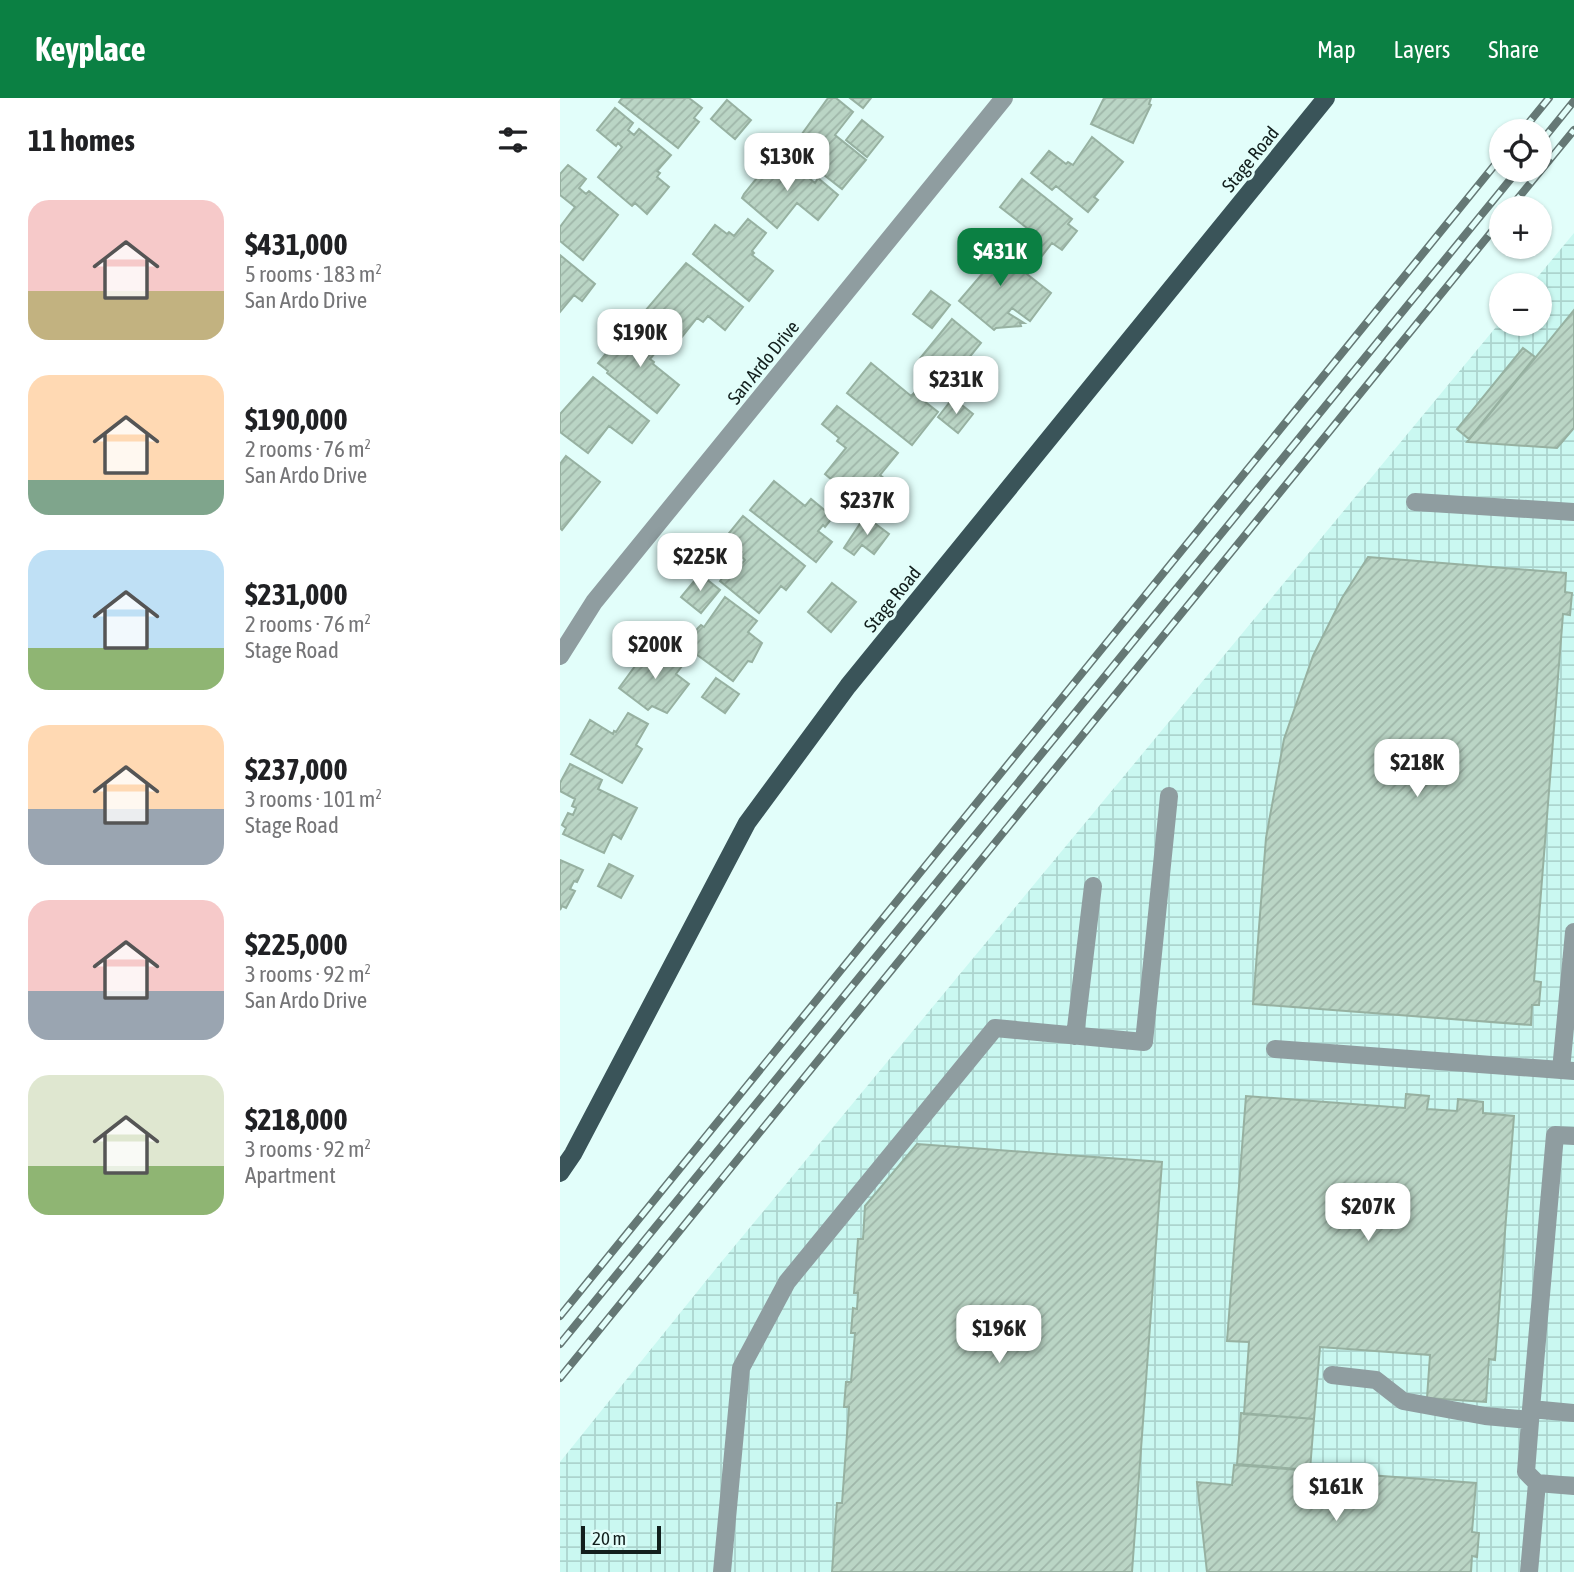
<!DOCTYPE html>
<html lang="en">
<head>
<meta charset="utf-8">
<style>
  :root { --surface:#fff; --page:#f2f2f2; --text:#202124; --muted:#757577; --accent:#0b8043 }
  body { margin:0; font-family:"Asap Condensed",sans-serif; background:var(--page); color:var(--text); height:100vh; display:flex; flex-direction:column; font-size:26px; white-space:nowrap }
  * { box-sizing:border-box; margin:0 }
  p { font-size:23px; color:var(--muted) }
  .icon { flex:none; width:38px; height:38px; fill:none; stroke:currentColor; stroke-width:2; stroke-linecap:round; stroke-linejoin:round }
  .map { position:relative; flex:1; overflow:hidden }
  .side { display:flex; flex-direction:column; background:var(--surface); width:560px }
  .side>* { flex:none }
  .controls { position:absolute; left:929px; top:21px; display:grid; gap:14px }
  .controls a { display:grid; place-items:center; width:63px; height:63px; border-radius:50%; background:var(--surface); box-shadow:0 2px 5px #0004; font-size:35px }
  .scale { position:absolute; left:21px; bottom:18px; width:80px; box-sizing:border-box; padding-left:7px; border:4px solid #121f1d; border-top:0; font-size:19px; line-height:24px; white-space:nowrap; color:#121f1d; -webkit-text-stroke:5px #e2fefa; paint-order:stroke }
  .price { position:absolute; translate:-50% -60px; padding:0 16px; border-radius:14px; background:#fff; color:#222; font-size:23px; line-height:46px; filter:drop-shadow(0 2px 4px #0008) }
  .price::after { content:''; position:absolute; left:50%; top:42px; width:21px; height:16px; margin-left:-10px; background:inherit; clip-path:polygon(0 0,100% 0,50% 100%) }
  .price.active { background:var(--accent); color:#fff }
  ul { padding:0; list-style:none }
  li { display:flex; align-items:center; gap:21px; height:175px; padding:0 28px }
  li span { display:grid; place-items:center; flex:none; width:196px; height:140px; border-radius:21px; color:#555 }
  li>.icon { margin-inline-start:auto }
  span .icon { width:84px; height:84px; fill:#fffc; stroke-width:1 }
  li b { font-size:30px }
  h2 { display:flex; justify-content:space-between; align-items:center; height:84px; padding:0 28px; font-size:30px }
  header { display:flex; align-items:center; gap:42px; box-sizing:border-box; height:98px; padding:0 35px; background:var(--accent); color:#fff }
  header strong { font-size:33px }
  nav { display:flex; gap:38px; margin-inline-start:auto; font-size:24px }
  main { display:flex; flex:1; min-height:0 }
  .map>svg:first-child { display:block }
</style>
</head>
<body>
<header>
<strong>Keyplace</strong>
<nav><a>Map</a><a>Layers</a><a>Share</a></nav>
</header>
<main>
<section class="side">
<h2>11 homes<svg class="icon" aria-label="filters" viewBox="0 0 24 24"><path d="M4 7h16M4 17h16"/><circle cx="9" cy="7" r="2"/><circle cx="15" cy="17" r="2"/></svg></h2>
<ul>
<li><span style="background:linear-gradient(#f6c9c9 65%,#c2b280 0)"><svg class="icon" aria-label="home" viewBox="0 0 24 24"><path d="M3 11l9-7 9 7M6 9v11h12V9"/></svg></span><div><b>$431,000</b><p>5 rooms · 183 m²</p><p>San Ardo Drive</p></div></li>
<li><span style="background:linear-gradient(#ffd9b3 75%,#7fa58c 0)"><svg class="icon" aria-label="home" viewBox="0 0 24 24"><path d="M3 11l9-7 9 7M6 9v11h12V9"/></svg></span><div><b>$190,000</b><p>2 rooms · 76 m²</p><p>San Ardo Drive</p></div></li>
<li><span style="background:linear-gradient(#bfe0f5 70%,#8fb573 0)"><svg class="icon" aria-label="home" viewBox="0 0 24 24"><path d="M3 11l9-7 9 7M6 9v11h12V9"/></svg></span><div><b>$231,000</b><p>2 rooms · 76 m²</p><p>Stage Road</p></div></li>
<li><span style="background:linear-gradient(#ffd9b3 60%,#9aa5b1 0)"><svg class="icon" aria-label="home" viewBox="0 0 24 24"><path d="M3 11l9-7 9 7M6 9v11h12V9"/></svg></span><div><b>$237,000</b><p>3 rooms · 101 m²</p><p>Stage Road</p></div></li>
<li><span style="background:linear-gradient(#f6c9c9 65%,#9aa5b1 0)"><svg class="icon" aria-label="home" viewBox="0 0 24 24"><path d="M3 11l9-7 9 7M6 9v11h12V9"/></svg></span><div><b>$225,000</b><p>3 rooms · 92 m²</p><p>San Ardo Drive</p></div></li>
<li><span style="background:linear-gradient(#dfe7d0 65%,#8fb573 0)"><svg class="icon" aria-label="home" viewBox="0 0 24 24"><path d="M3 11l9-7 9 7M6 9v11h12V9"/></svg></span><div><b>$218,000</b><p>3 rooms · 92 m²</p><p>Apartment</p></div></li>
</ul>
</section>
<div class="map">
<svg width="1014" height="1474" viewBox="0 0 1014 1474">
  <defs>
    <pattern id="industrial-grid" width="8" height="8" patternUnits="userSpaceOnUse" patternTransform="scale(1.75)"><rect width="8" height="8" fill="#caf8f1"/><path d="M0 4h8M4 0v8" fill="none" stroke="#acd4ce"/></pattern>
    <pattern id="building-hatch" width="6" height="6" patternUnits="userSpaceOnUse" patternTransform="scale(1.75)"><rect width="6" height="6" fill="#bad5c5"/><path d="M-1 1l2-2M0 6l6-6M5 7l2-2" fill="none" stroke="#9fb6a9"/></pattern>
  </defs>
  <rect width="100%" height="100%" fill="#e2fefa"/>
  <!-- industrial -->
  <path fill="url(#industrial-grid)" d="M1014 135V1474H0V1364L158 1168 941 223 942 226H980V187H971Z"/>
  <!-- building -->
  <path fill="url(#building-hatch)" stroke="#97b1a1" stroke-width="2" d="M62 0H129L142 10 134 20 139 24 118 50 59 4Z
    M268 0H276L293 14 275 37 306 62 282 91 231 51Z
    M290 0H311L303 10Z
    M544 0H591L589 6 591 7 573 45 531 26Z
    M167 2 191 22 175 41 151 21Z
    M55 10 73 25 68 32 74 37 79 31 111 57 97 73 100 75 97 79 109 89 87 116 75 105 72 108 38 79 62 49 58 45 56 48 37 32Z
    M302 22 323 39 307 59 286 42Z
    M532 39 563 64 534 99 538 102 528 114 496 88 492 92 471 75 489 53 506 66 508 64 513 67Z
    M221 57 255 85 258 80 278 97 258 122 237 105 217 130 182 100 184 96 209 65 212 68Z
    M8 67 26 81 19 90 26 96 29 93 58 117 23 162 0 143V129L15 109 0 97V76Z
    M462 81 512 121 508 126 517 133 502 152 492 145 474 168 457 153 472 134 440 109Z
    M188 121 206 135 192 153 194 155 192 157 213 173 189 203 133 156 155 127 167 136 169 134 174 138Z
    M416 136 491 195 470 223 452 210 448 215 464 225H460L461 228 436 230 434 232 399 203 423 175 418 171 417 173 399 158Z
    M0 157 35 186 22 203 14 197 0 214Z
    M126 165 183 209 165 232 148 218 143 224 137 220 121 240 85 213Z
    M371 193 390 207 372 230 353 216Z
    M1014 212V330L997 350 907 344Z
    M392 221 421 245 386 288 357 264Z
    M84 227 105 243 90 261 94 264 93 266 119 287 97 315 47 275 48 273 38 265 57 242 61 244 66 239 71 243Z
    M963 250 975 259 909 341 897 331Z
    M311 265 351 298 354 295 378 314 352 347 287 295Z
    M33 279 89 323 72 345 49 328 28 355 0 334V316Z
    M393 300 413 316 398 335 378 319Z
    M277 308 338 355 320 377 331 386 316 404 303 394 296 402 265 376 286 350 277 343 279 340 262 326Z
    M6 358 40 384 2 432 0 430V366Z
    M214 383 245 408 251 401 273 419 265 429 263 427 258 433 272 444 256 464 190 412Z
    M183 418 245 468 226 492 221 488 199 515 160 483 172 468 176 472 185 462 180 457 182 454 165 440Z
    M305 418 329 436 314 456 302 447 294 457 284 450Z
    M808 459 1006 475 1005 494 1012 495 1010 517 1003 516 974 883 981 884 979 907H972L971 927 693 906 706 740 724 641 753 558 782 500Z
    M140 476 160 492 141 515 121 499Z
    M272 485 296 504 271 534 248 514Z
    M165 499 197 523 188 534 202 545 192 564 188 563 173 583 125 548 138 530 141 527 144 529Z
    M92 545 122 568 116 576 129 586 107 615 92 608 88 612 59 590Z
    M156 580 179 596 165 615 142 599Z
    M68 615 88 626 76 647 82 651 62 685 11 656 30 622 53 636 54 633 56 634Z
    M10 666 42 682 38 691 77 710 61 741 53 736 44 755 3 736 6 730 2 727 8 715 13 717 16 710 12 708 15 701 0 693V685Z
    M0 762 23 772 17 784 14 783 10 791 15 793 6 810 2 808 0 812Z
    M49 766 73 778 61 800 38 788Z
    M846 996 869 998 867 1011 897 1013 898 1001 923 1004V1015L954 1018 935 1262 929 1261 926 1304 867 1300 870 1257 760 1249 754 1321 684 1316 689 1244 667 1243 686 998 845 1010Z
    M357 1046 602 1064 572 1474H272L277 1405H282L289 1309H284L286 1284H291L295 1235H291L293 1210 297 1211 298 1195H294L298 1141H303L305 1108Z
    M681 1315 754 1321 750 1372 677 1366Z
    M674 1367 916 1385 912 1434 919 1435 917 1459 912 1458 911 1474H647L637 1384 672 1387Z"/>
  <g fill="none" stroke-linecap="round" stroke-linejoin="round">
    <!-- minor -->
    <path stroke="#8f9da0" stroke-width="18" d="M855 404 1014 414
      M0 558 34 504 444 0
      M1014 834 1001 972 1014 973
      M515 938 533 788
      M715 951 1001 972
      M772 1277 816 1282 843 1303 925 1318 970 1322
      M971 1311 995 1037 1014 1038
      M977 1385 966 1374 971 1311 1014 1315
      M162 1474 181 1270 227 1184 435 930 584 944 609 698
      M969 1474 977 1385 1014 1388"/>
    <!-- major -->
    <path stroke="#3a5459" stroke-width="18" d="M0 1075 13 1056 187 725 288 588 766 0"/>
    <!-- rail casing -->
    <g stroke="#657875" stroke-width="8">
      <path id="rail" d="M962 33 989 0
        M980 45 1014 3
        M950 110 1014 32
        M0 1218 942 58
        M0 1246 958 72
        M0 1280 942 121"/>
    </g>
    <!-- rail -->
    <use href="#rail" stroke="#e2fefa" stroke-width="5" stroke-dasharray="16" stroke-linecap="butt"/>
  </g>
  <g text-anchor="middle" stroke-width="6" stroke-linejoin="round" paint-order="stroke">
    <!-- street labels -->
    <g font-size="19" fill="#121f1d" stroke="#e2fefa">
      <text transform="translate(690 61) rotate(-51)" y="7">Stage Road</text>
      <text transform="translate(203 264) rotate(-51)" y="7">San Ardo Drive</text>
      <text transform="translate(332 501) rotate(-51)" y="7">Stage Road</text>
    </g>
  </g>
</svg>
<div class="controls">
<a><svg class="icon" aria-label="locate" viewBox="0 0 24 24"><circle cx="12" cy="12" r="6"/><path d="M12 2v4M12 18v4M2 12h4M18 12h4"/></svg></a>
<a>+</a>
<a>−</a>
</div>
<div class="scale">20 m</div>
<b class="price" style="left:227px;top:95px">$130K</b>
<b class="price active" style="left:440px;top:190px">$431K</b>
<b class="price" style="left:80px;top:271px">$190K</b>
<b class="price" style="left:396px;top:318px">$231K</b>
<b class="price" style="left:307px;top:439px">$237K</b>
<b class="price" style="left:140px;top:495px">$225K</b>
<b class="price" style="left:95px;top:583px">$200K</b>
<b class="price" style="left:857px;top:701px">$218K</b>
<b class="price" style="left:808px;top:1145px">$207K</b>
<b class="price" style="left:439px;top:1267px">$196K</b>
<b class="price" style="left:776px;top:1425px">$161K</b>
</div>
</main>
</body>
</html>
